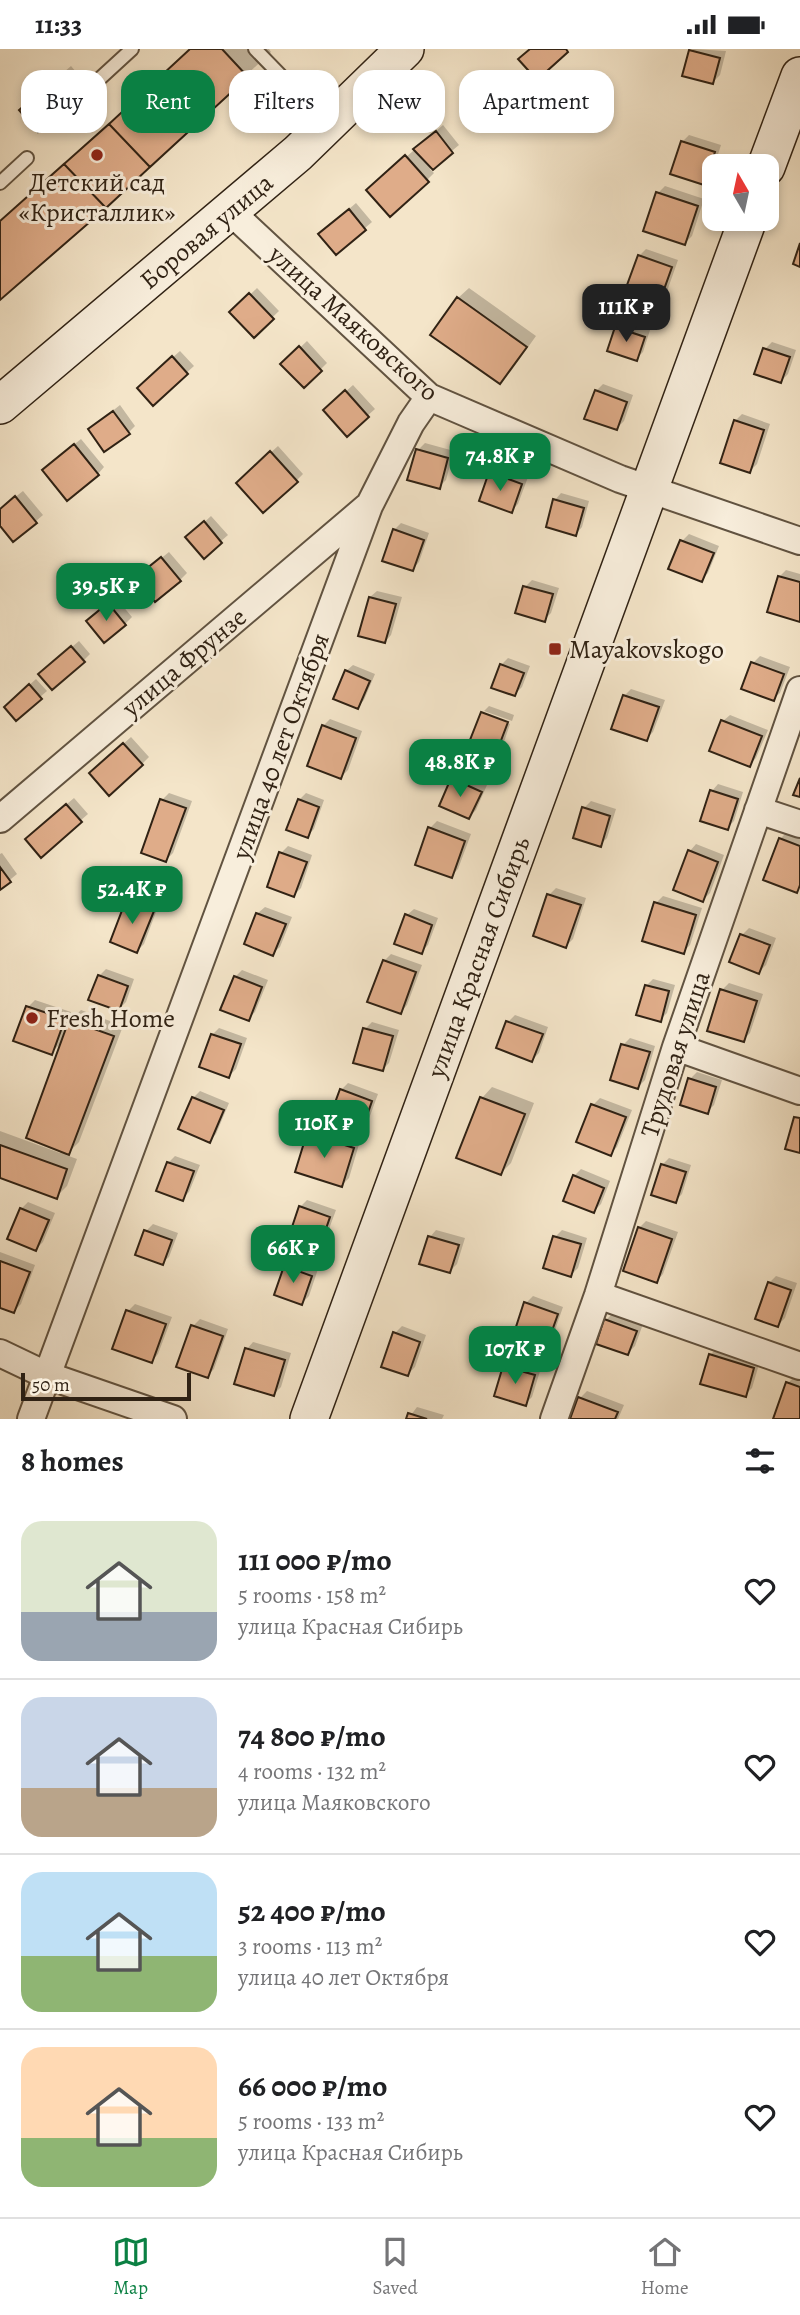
<!DOCTYPE html>
<html lang="en">
<head>
<meta charset="utf-8">
<style>
  :root { --surface:#fff; --page:#f2f2f2; --text:#202124; --muted:#757577; --line:#e0e0e0; --accent:#0b8043 }
  body { margin:0; font-family:Alegreya,serif; background:var(--page); color:var(--text); height:100vh; display:flex; flex-direction:column; font-size:26px; white-space:nowrap }
  * { box-sizing:border-box; margin:0 }
  p { font-size:23px; color:var(--muted) }
  .icon { flex:none; width:38px; height:38px; fill:none; stroke:currentColor; stroke-width:2; stroke-linecap:round; stroke-linejoin:round }
  .map { position:relative; height:1370px; overflow:hidden }
  .panel { display:flex; flex-direction:column; background:var(--surface); flex:1 }
  .panel>* { flex:none }
  .hud { position:absolute; left:21px; top:21px; width:760px; height:63px; display:flex; gap:14px }
  .needle { width:46px; rotate:351deg }
  .tools { position:absolute; left:702px; top:105px; display:grid; gap:14px }
  .tools a { display:grid; place-items:center; width:77px; height:77px; border-radius:14px; background:var(--surface); box-shadow:0 4px 10px #0003; font-size:35px }
  .scale { position:absolute; left:21px; bottom:18px; width:170px; box-sizing:border-box; padding-left:7px; border:4px solid #302214; border-top:0; font-size:19px; line-height:24px; white-space:nowrap; color:#302214; -webkit-text-stroke:5px #f8eedc; paint-order:stroke }
  .price { position:absolute; translate:-50% -60px; padding:0 16px; border-radius:14px; background:var(--accent); color:#fff; font-size:23px; line-height:46px; filter:drop-shadow(0 2px 4px #0008) }
  .price::after { content:''; position:absolute; left:50%; top:42px; width:21px; height:16px; margin-left:-10px; background:inherit; clip-path:polygon(0 0,100% 0,50% 100%) }
  .price.selected { background:#222; color:#fff }
  ul { padding:0; list-style:none }
  li { display:flex; align-items:center; gap:21px; height:175px; padding:0 21px }
  li+li { border-top:2px solid var(--line) }
  li span { display:grid; place-items:center; flex:none; width:196px; height:140px; border-radius:21px; color:#555 }
  li>.icon { margin-inline-start:auto }
  span .icon { width:84px; height:84px; fill:#fffc; stroke-width:1 }
  li b { font-size:30px }
  h2 { display:flex; justify-content:space-between; align-items:center; height:84px; padding:0 21px; font-size:30px }
  .chip { padding:0 24px; border-radius:21px; background:var(--surface); box-shadow:0 4px 10px #0003; font-size:24px; line-height:63px }
  .chip.selected { background:var(--accent); color:#fff }
  .status { display:flex; justify-content:space-between; align-items:center; height:49px; padding:0 35px; background:var(--surface); direction:ltr }
  .status svg { height:19px; fill:currentColor }
  .dock { display:flex; justify-content:space-around; align-items:center; height:98px; border-top:2px solid var(--line); background:var(--surface); font-size:19px; color:var(--muted) }
  .dock a { display:grid; justify-items:center; gap:4px }
  .dock .selected { color:var(--accent) }
  .map>svg:first-child { display:block }
</style>
</head>
<body>
<div class="status"><b>11:33</b><svg viewBox="0 0 49 12"><path d="M0 12V9h3v3zM5 12V6h3v6zM10 12V3h3v9zM15 12V0h3v12zM26 1h20v11H26zM47 4h2v5h-2z"/></svg></div>
<div class="map">
<svg width="800" height="1370" viewBox="0 0 800 1370">
  <rect width="100%" height="100%" fill="#f4e5c9"/>
  <filter id="stains"><feTurbulence type="fractalNoise" baseFrequency=".00286" numOctaves="4"/><feColorMatrix values="0 0 0 0 .2 0 0 0 0 .09 0 0 0 0 .02 0 0 0 .5 -.17"/></filter>
  <radialGradient id="worn" r=".72"><stop offset=".6" stop-color="#630" stop-opacity="0"/><stop offset="1" stop-color="#630" stop-opacity=".3"/></radialGradient>
  <!-- shadow -->
  <path fill="#0003" d="M191 0H269L271 3 149 117 0 249V171L90 93Z
    M693 0 726 2 720 26 713 33 691 2Z
    M71 17 88 37 38 81 28 54Z
    M501 26 514 43 485 68 478 44Z
    M443 76 459 96 430 120 434 124 427 131 375 135Z
    M689 86 721 96 711 127 704 134 682 93Z
    M665 137 704 150 692 187 685 194 658 144Z
    M356 154 372 173 336 204 328 178Z
    M646 200 678 211 664 251 657 258 639 207Z
    M257 239 279 262 254 286 232 263Z
    M469 239 536 287 511 322 500 333 458 249Z
    M623 272 650 281 643 303 636 310 616 279Z
    M307 292 327 314 304 337 283 315Z
    M772 293 796 301 788 325 781 332 765 300Z
    M180 302 194 317 153 354 146 332Z
    M603 335 633 346 624 372 617 379 596 342Z
    M353 336 375 360 347 385 332 355Z
    M120 356 135 377 128 384 90 380Z
    M742 365 770 375 757 415 750 422 735 372Z
    M81 390 104 418 98 425 51 414Z
    M425 394 454 402 446 431 439 438 418 401Z
    M278 397 303 425 296 432 245 427Z
    M498 417 528 428 518 455 511 462 491 424Z
    M23 442 43 466 14 491 0 475V460Z
    M561 444 589 452 582 478 576 485 555 451Z
    M211 467 228 486 204 507 195 482Z
    M401 474 429 484 419 513 413 520 394 481Z
    M689 485 719 497 708 524 701 531 671 519 682 492Z
    M169 503 187 524 180 531 144 523Z
    M786 521 800 525V571L779 528Z
    M532 531 559 539 551 564 544 571 525 538Z
    M377 542 402 548 391 586 385 593 370 548Z
    M116 549 132 568 125 575 95 566Z
    M79 592 90 605 84 611 47 619Z
    M760 607 790 618 780 644 773 650 753 614Z
    M508 609 530 617 522 638 515 645 501 616Z
    M353 616 375 625 364 651 357 658 346 622Z
    M36 630 47 642 40 648 13 651Z
    M631 640 665 651 653 683 646 690 613 679 625 646Z
    M489 657 514 666 512 672 484 662Z
    M483 663V666L510 675 504 693 497 700 482 664Z
    M730 666 768 681 756 709 749 716 723 672Z
    M330 670 362 682 348 721 341 728 323 677Z
    M131 688 149 708 142 715 98 718Z
    M459 723 487 736 476 761 469 768 453 730Z
    M718 735 743 743 734 772 727 779 712 742Z
    M169 744 192 752 173 804 166 811 162 751Z
    M306 744 324 751 314 780 307 787 299 751Z
    M74 749 88 765 41 806 34 783Z
    M591 752 616 760 607 789 600 796 584 759Z
    M437 772 471 785 458 820 451 827 430 779Z
    M787 783 800 788V838L796 842 780 790Z
    M696 795 724 806 710 844 703 851 690 802Z
    M288 797 312 806 301 839 294 846 281 804Z
    M2 804 17 825 0 839V805Z
    M556 839 586 849 573 890 566 897 549 846Z
    M134 845 159 855 144 895 137 902 128 852Z
    M663 847 702 859 690 896 683 903 656 854Z
    M265 858 292 868 280 898 273 904 246 894 258 864Z
    M414 860 438 869 428 896 421 903 407 866Z
    M749 879 776 889 766 916 759 923 742 886Z
    M391 905 422 916 407 956 401 963 384 912Z
    M106 920 134 930 126 953 119 960 99 927Z
    M242 921 268 931 255 963 248 970 235 928Z
    M653 930 675 936 667 964 660 971 646 937Z
    M729 934 763 945 750 984 743 991 722 941Z
    M35 951 71 963 66 976 81 961 123 977 79 1093 66 1106 77 1110 67 1137 56 1148 0 1127V1082L60 1104 61 1101 62 993 51 1004 16 991 28 958Z
    M515 966 548 978 539 1004 532 1011 508 973Z
    M372 973 399 981 389 1014 382 1021 365 980Z
    M219 979 247 989 236 1020 229 1027 212 986Z
    M630 989 655 997 645 1031 638 1038 623 996Z
    M697 1023 722 1031 714 1056 707 1063 690 1030Z
    M348 1034 378 1045 367 1075 360 1082 341 1041Z
    M492 1038 534 1054 511 1114 501 1124 482 1049Z
    M200 1042 229 1054 216 1085 209 1092 193 1049Z
    M600 1049 632 1061 617 1098 610 1105 578 1092 593 1056Z
    M315 1078 360 1092 349 1129 342 1136 308 1085Z
    M175 1107 200 1116 189 1143 182 1150 168 1114Z
    M669 1109 691 1116 682 1145 675 1152 662 1116Z
    M581 1120 610 1132 601 1155 594 1162 574 1127Z
    M307 1151 336 1161 326 1188 320 1195 300 1158Z
    M28 1153 55 1164 43 1193 36 1200 21 1160Z
    M646 1172 678 1183 663 1225 657 1232 639 1179Z
    M153 1175 178 1184 169 1208 162 1214 146 1182Z
    M436 1181 465 1189 457 1215 450 1222 430 1188Z
    M562 1181 587 1189 578 1219 571 1226 555 1188Z
    M0 1203 35 1216 21 1255 14 1262 0 1257Z
    M292 1211 318 1220 309 1247 302 1254 285 1218Z
    M776 1227 797 1234 785 1269 778 1276 769 1234Z
    M533 1247 563 1258 554 1284 547 1291 526 1254Z
    M135 1255 172 1268 158 1305 152 1312 128 1262Z
    M613 1264 643 1275 635 1297 628 1304 606 1271Z
    M200 1270 228 1280 214 1320 207 1327 193 1277Z
    M402 1277 426 1286 415 1318 408 1325 395 1284Z
    M253 1293 291 1304 281 1338 274 1345 247 1300Z
    M717 1299 760 1312 752 1339 745 1346 710 1306Z
    M512 1311 541 1319 532 1348 525 1355 505 1318Z
    M795 1327 800 1329V1370H775L788 1334Z
    M587 1342 624 1356 618 1370H572L580 1349Z
    M417 1358 444 1366 442 1370H408Z"/>
  <!-- building -->
  <path fill="#dfac89" stroke="#302214" stroke-width="2" d="M190 0H222L248 28 150 118 109 75Z
    M530 0H566L568 3 537 31 518 10Z
    M689 1 720 9 713 35 682 27Z
    M63 23 82 45 38 83 19 61Z
    M493 32 508 51 485 70 469 51Z
    M109 75 150 118 106 159 64 115Z
    M436 82 453 104 433 121 413 100Z
    M681 92 715 103 704 136 670 125Z
    M405 106 429 133 390 168 366 141Z
    M64 115 106 159 0 251V172Z
    M656 143 698 157 685 196 643 182Z
    M349 160 366 181 336 206 318 185Z
    M800 194V218L793 215Z
    M638 206 672 218 657 260 623 247Z
    M249 244 274 270 254 289 229 263Z
    M457 248 527 298 500 335 430 286Z
    M615 278 645 288 637 312 607 302Z
    M299 297 322 322 304 339 280 315Z
    M763 299 790 308 781 334 754 325Z
    M172 307 188 325 153 357 137 339Z
    M345 341 369 368 347 388 323 361Z
    M595 341 627 353 617 381 584 370Z
    M113 362 130 385 104 403 88 380Z
    M734 371 764 381 750 424 720 414Z
    M74 395 99 426 67 452 42 421Z
    M416 400 448 409 440 440 407 431Z
    M270 402 298 433 263 464 236 434Z
    M489 423 522 435 512 464 479 452Z
    M15 447 37 474 13 493 0 477V460Z
    M553 450 584 459 576 487 546 478Z
    M204 472 222 494 204 510 185 488Z
    M393 480 424 491 413 522 382 512Z
    M680 491 714 504 702 533 668 520Z
    M161 508 181 532 155 553 135 529Z
    M778 527 800 533V573L767 563Z
    M523 537 553 545 545 573 515 564Z
    M369 548 396 555 385 594 358 587Z
    M108 554 126 576 104 594 86 572Z
    M71 597 85 613 52 641 38 625Z
    M751 613 784 625 774 652 741 640Z
    M500 615 524 624 515 647 491 639Z
    M345 621 370 632 358 660 333 650Z
    M29 635 42 650 16 672 4 658Z
    M623 646 659 658 647 692 611 680Z
    M481 663 508 673 497 702 470 691Z
    M721 671 762 687 750 718 709 702Z
    M322 676 356 689 341 730 307 717Z
    M123 694 143 716 109 747 89 724Z
    M451 729 482 743 469 770 439 757Z
    M800 729V748L793 746Z
    M710 741 738 750 728 781 700 772Z
    M160 750 186 759 166 813 141 804Z
    M298 750 319 758 308 789 286 781Z
    M66 755 82 773 41 809 25 790Z
    M582 758 610 767 601 798 573 789Z
    M428 778 465 792 452 829 415 816Z
    M779 789 800 797V836L797 844 763 831Z
    M688 801 718 813 703 853 673 841Z
    M279 803 307 813 294 848 267 838Z
    M0 818 11 833 0 841Z
    M547 845 581 856 566 899 533 887Z
    M126 851 154 862 137 904 110 893Z
    M654 853 696 866 684 905 642 892Z
    M256 864 286 875 273 907 244 895Z
    M405 865 432 876 422 905 394 895Z
    M740 885 770 896 759 925 729 913Z
    M383 911 416 923 401 965 367 953Z
    M98 926 128 937 119 962 88 951Z
    M234 927 262 938 249 972 220 961Z
    M645 936 669 942 661 973 636 966Z
    M720 940 757 952 744 993 707 982Z
    M26 957 65 970 52 1006 13 992Z
    M69 971 114 987 69 1106 26 1089Z
    M506 972 543 985 532 1013 496 999Z
    M363 979 393 987 383 1022 353 1014Z
    M211 985 241 995 229 1029 199 1018Z
    M621 995 650 1003 638 1040 610 1031Z
    M688 1029 716 1038 708 1065 680 1056Z
    M340 1040 372 1052 361 1084 328 1073Z
    M192 1048 224 1061 210 1094 178 1080Z
    M480 1048 525 1065 501 1126 456 1109Z
    M591 1055 626 1068 611 1107 576 1093Z
    M794 1068 800 1069V1104L785 1100Z
    M307 1084 354 1099 342 1138 295 1123Z
    M0 1096 67 1120 57 1150 0 1129Z
    M167 1113 194 1122 183 1152 156 1142Z
    M661 1115 686 1123 676 1154 651 1146Z
    M573 1126 604 1139 594 1164 563 1152Z
    M299 1157 330 1168 320 1197 289 1187Z
    M20 1159 49 1171 36 1202 7 1190Z
    M638 1178 672 1190 657 1234 623 1222Z
    M144 1181 172 1191 163 1216 135 1206Z
    M428 1187 459 1196 450 1224 419 1215Z
    M553 1187 581 1195 571 1228 543 1219Z
    M0 1212 30 1223 14 1264 0 1259Z
    M284 1217 312 1227 302 1256 274 1246Z
    M768 1233 791 1241 778 1278 755 1270Z
    M524 1253 558 1265 548 1293 515 1281Z
    M126 1261 166 1275 152 1314 112 1300Z
    M604 1270 637 1282 628 1306 596 1295Z
    M191 1276 223 1287 208 1329 176 1318Z
    M393 1283 420 1293 408 1327 381 1318Z
    M245 1299 285 1311 274 1347 234 1335Z
    M709 1305 754 1319 746 1348 700 1335Z
    M503 1317 535 1326 526 1357 494 1347Z
    M786 1333 800 1338V1370H773Z
    M578 1348 618 1363 615 1370H570Z
    M408 1364 427 1370H406Z"/>
  <g fill="none" stroke-linecap="round" stroke-linejoin="round">
    <!-- lane casing -->
    <g stroke="#615341" stroke-width="16">
      <path id="lane" d="M255 0 326 73
        M95 34 132 0
        M0 134 27 109"/>
    </g>
    <!-- street casing -->
    <g stroke="#615341" stroke-width="30">
      <path id="street" d="M230 162 429 348 620 430 800 492
        M758 761 800 775
        M0 770 367 458
        M676 998 800 1042
        M598 1246 800 1317
        M0 1304 46 1326 173 1370
        M31 1370 369 457 411 374 429 348
        M554 1370 598 1246 676 998 800 641"/>
    </g>
    <!-- secondary casing -->
    <g stroke="#302214" stroke-width="40">
      <path id="secondary" d="M766 118 800 27
        M0 356 298 104 405 0
        M309 1370 748 170"/>
    </g>
    <!-- lane -->
    <use href="#lane" stroke="#f8eedc" stroke-width="12"/>
    <!-- street -->
    <use href="#street" stroke="#f8eedc" stroke-width="26"/>
    <!-- secondary -->
    <use href="#secondary" stroke="#f8eedc" stroke-width="37"/>
  </g>
  <!-- markers -->
  <g fill="#8f2418" stroke="#f8eedc" stroke-width="2.5">
    <circle cx="97" cy="106" r="7"/>
    <rect x="548" y="593" width="14" height="14" rx="3.5"/>
    <circle cx="32" cy="969" r="7"/>
  </g>
  <g text-anchor="middle" stroke-width="6" stroke-linejoin="round" paint-order="stroke">
    <!-- poi labels -->
    <g font-size="26" fill="#302214" stroke="#f8eedc" text-anchor="start">
      <text x="97" y="142" text-anchor="middle">Детский сад<tspan x="97" dy="30">«Кристаллик»</tspan></text>
      <text x="569" y="609">Mayakovskogo</text>
      <text x="46" y="978">Fresh Home</text>
    </g>
    <!-- street labels -->
    <g font-size="26" fill="#302214" stroke="#f8eedc">
      <text transform="translate(206 182) rotate(-40)" y="9">Боровая улица</text>
      <text transform="translate(354 274) rotate(42)" y="9">улица Маяковского</text>
      <text transform="translate(184 613) rotate(-40)" y="9">улица Фрунзе</text>
      <text transform="translate(280 697) rotate(-70)" y="9">улица 40 лет Октября</text>
      <text transform="translate(478 908) rotate(-70)" y="9">улица Красная Сибирь</text>
      <text transform="translate(675 1005) rotate(-72)" y="9">Трудовая улица</text>
    </g>
  </g>
  <rect width="100%" height="100%" filter="url(#stains)"/>
  <rect width="100%" height="100%" fill="url(#worn)"/>
</svg>
<div class="tools">
<a><svg class="needle" viewBox="-14 -14 28 28"><path d="M0-13l5 13h-10z" fill="#e53935"/><path d="M0 13l5-13h-10z" fill="#757577"/></svg></a>
</div>
<div class="scale">50 m</div>
<b class="price selected" style="left:626px;top:295px">111K ₽</b>
<b class="price" style="left:500px;top:444px">74.8K ₽</b>
<b class="price" style="left:106px;top:574px">39.5K ₽</b>
<b class="price" style="left:460px;top:750px">48.8K ₽</b>
<b class="price" style="left:132px;top:877px">52.4K ₽</b>
<b class="price" style="left:324px;top:1111px">110K ₽</b>
<b class="price" style="left:293px;top:1236px">66K ₽</b>
<b class="price" style="left:515px;top:1337px">107K ₽</b>
<div class="hud">
<a class="chip">Buy</a>
<a class="chip selected">Rent</a>
<a class="chip">Filters</a>
<a class="chip">New</a>
<a class="chip">Apartment</a>
</div>
</div>
<section class="panel">
<h2>8 homes<svg class="icon" aria-label="filters" viewBox="0 0 24 24"><path d="M4 7h16M4 17h16"/><circle cx="9" cy="7" r="2"/><circle cx="15" cy="17" r="2"/></svg></h2>
<ul>
<li><span style="background:linear-gradient(#dfe7d0 65%,#9aa5b1 0)"><svg class="icon" aria-label="home" viewBox="0 0 24 24"><path d="M3 11l9-7 9 7M6 9v11h12V9"/></svg></span><div><b>111 000 ₽/mo</b><p>5 rooms · 158 m²</p><p>улица Красная Сибирь</p></div><svg class="icon" aria-label="heart" viewBox="0 0 24 24"><path d="M12 20l-8-8c-3-5 5-10 8-4 3-6 11-1 8 4z"/></svg></li>
<li><span style="background:linear-gradient(#c9d6e8 65%,#b9a48a 0)"><svg class="icon" aria-label="home" viewBox="0 0 24 24"><path d="M3 11l9-7 9 7M6 9v11h12V9"/></svg></span><div><b>74 800 ₽/mo</b><p>4 rooms · 132 m²</p><p>улица Маяковского</p></div><svg class="icon" aria-label="heart" viewBox="0 0 24 24"><path d="M12 20l-8-8c-3-5 5-10 8-4 3-6 11-1 8 4z"/></svg></li>
<li><span style="background:linear-gradient(#bfe0f5 60%,#8fb573 0)"><svg class="icon" aria-label="home" viewBox="0 0 24 24"><path d="M3 11l9-7 9 7M6 9v11h12V9"/></svg></span><div><b>52 400 ₽/mo</b><p>3 rooms · 113 m²</p><p>улица 40 лет Октября</p></div><svg class="icon" aria-label="heart" viewBox="0 0 24 24"><path d="M12 20l-8-8c-3-5 5-10 8-4 3-6 11-1 8 4z"/></svg></li>
<li><span style="background:linear-gradient(#ffd9b3 65%,#8fb573 0)"><svg class="icon" aria-label="home" viewBox="0 0 24 24"><path d="M3 11l9-7 9 7M6 9v11h12V9"/></svg></span><div><b>66 000 ₽/mo</b><p>5 rooms · 133 m²</p><p>улица Красная Сибирь</p></div><svg class="icon" aria-label="heart" viewBox="0 0 24 24"><path d="M12 20l-8-8c-3-5 5-10 8-4 3-6 11-1 8 4z"/></svg></li>
</ul>
</section>
<nav class="dock">
<a class="selected"><svg class="icon" aria-label="map" viewBox="0 0 24 24"><path d="M3 6l6-2 6 2 6-2v14l-6 2-6-2-6 2zM9 4v14M15 6v14"/></svg>Map</a>
<a><svg class="icon" aria-label="saved" viewBox="0 0 24 24"><path d="M7 4h10v16l-5-4-5 4z"/></svg>Saved</a>
<a><svg class="icon" aria-label="home" viewBox="0 0 24 24"><path d="M3 11l9-7 9 7M6 9v11h12V9"/></svg>Home</a>
</nav>
</body>
</html>
